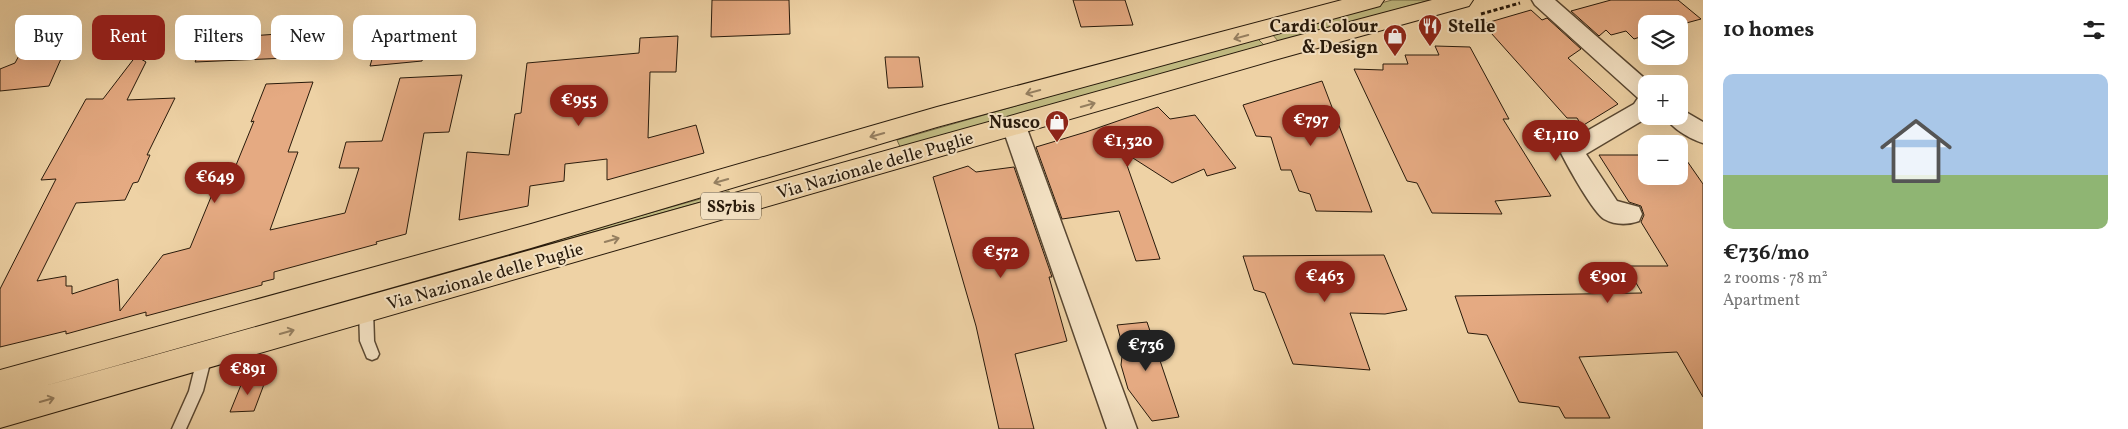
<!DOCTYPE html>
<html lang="en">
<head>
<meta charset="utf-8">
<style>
  :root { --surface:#fff; --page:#f6f6f6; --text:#222; --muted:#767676; --line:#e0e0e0; --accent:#8f2418 }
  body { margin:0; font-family:Vollkorn,serif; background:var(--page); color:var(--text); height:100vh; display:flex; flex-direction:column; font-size:19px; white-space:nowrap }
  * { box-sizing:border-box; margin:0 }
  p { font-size:16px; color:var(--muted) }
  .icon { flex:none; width:28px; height:28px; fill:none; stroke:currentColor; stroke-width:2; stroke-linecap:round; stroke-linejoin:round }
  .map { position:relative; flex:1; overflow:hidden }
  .details { display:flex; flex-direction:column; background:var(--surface); width:425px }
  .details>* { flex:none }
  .hud { position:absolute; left:15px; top:15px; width:475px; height:45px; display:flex; gap:10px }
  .buttons { position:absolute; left:1638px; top:15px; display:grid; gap:10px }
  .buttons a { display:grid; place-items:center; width:50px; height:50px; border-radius:10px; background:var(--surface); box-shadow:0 5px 20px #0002; font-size:25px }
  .price { position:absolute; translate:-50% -42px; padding:0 11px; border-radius:18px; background:var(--accent); color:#fff; font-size:16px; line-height:32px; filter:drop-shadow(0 1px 2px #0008) }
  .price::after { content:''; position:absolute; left:50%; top:30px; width:15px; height:11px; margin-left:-8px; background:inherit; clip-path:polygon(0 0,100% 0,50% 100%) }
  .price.active { background:#222; color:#fff }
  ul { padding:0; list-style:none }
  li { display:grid; align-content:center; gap:10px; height:265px; padding:0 20px }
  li+li { border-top:1px solid var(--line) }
  li span { display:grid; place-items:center; height:155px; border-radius:10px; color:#555 }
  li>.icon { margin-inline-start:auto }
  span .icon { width:90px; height:90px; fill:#fffc; stroke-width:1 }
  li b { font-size:21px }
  h2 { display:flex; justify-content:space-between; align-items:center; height:60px; padding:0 20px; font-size:21px }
  .chip { padding:0 18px; border-radius:10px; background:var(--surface); box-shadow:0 5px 20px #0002; font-size:18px; line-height:45px }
  .chip.active { background:var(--accent); color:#fff }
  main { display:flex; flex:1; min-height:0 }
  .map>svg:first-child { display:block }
</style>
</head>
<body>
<main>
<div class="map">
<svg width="1703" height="429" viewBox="0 0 1703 429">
  <rect width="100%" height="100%" fill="#eed2a5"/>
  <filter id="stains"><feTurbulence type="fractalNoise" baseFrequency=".004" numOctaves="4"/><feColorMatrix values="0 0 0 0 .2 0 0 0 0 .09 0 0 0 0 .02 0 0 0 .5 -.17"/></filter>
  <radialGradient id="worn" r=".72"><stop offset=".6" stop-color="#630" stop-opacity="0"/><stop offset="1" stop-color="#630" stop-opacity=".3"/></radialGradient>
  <!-- green -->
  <path fill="#c0ba81" stroke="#746a46" d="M1392 0H1430L1279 42 1271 33Z
    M1256 37 1264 45 901 149 897 140Z
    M729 191 730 194 414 282V278Z"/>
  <!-- building -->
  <path fill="#e5aa82" stroke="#281a0b" d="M712 0H789L790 34 711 37Z
    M1073 0H1125L1133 25 1081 27Z
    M1611 0H1678L1701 19 1679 25V24H1646V35L1634 39 1626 31 1611 35 1606 30 1599 36 1571 11Z
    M1531 10 1542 20 1547 18 1581 49 1568 58 1618 104 1582 126 1577 118H1567L1483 24Z
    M431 22 422 61 370 66 382 25Z
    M293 33 288 58 195 62 206 39Z
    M678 36 676 72H650L648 138 696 125 704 153 607 180V159L565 164 564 181 530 186 528 206 459 220 467 152 509 155 515 114 521 113 527 63 639 53 640 38Z
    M68 43 49 86 0 91V69L15 63 23 48Z
    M1435 46 1470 47 1509 119H1503L1551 196 1495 201 1502 214 1432 213 1417 183 1407 181 1354 69 1383 70V64H1408L1405 55H1439Z
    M136 56 146 62 127 100 175 98 147 155H150L138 182 133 183 125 200 76 203 37 281 66 276V286H72V294L118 279 120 311 163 255 190 248 218 180H230L254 121 251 122 266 84 313 82 288 152H298L270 230 345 213 359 168H339L346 142 382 141 400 78 462 75 449 132 424 133 406 234 376 242 377 244 274 272V279L262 282V285L146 316V312L66 334V331L0 347V289L56 179 41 180 86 99H103Z
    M885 57H919L923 87 888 88Z
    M1322 81 1372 212 1316 211 1310 194 1299 191 1291 170H1281L1271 137 1256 136 1243 105Z
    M1158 107 1170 119 1195 115 1236 168 1207 176 1204 169 1172 183 1122 151 1160 259 1136 261 1119 211 1062 219 1036 147 1086 132Z
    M1599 155H1646V176H1679V162L1687 161 1703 184V397L1677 352 1579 357 1610 418H1565L1559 407 1519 402 1487 335 1468 333 1455 296 1642 293 1626 266H1668L1641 222 1644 215 1641 206 1629 202Z
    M968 166 976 172 1014 167 1052 277H1049L1067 341 1015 354 1034 429H999L976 326 933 177Z
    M1384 255 1407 310 1385 314 1350 313 1370 370 1293 364 1265 293 1254 290 1243 256Z
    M1147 322 1179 417 1152 421 1128 389 1121 365 1123 348 1117 325Z
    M266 379 254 411 230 412 243 380Z"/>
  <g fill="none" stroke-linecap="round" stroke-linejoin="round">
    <!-- service casing -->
    <g stroke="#5a4832" stroke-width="3">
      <path id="service" d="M366 304 371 306 373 310 374 341 379 354 377 358 372 360 367 358 360 341 359 310 361 306Z
        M205 349 210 351 212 355 203 391 186 429H172L189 391 198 355 200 351Z"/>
    </g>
    <!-- minor casing -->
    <g stroke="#5a4832" stroke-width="3">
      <path id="minor" d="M1532 0H1555L1651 84H1646V116H1650L1586 154 1617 201 1639 207 1642 214 1639 221C1628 225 1615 225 1604 219 1593 212 1568 167 1561 153L1566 143 1634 104 1638 98 1535 5Z
        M1679 108 1703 122V143C1690 139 1671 128 1665 116H1679Z
        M1014 117 1022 120 1026 126 1137 429H1107L1002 126 1006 120Z"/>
    </g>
    <!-- primary casing -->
    <g stroke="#281a0b" stroke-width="2">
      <path id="primary" d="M1342 0H1384L1380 6 937 127 531 248 41 387 1278 41 1432 0H1473L1469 6 1278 59 0 428V370L531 224 937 107Z"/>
    </g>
    <!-- path -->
    <path stroke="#281a0b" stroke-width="3" stroke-dasharray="4 2.5" stroke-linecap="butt" d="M1481 14 1520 3"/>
    <!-- service -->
    <use href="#service" fill="#f4e2c4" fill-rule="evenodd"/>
    <!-- minor -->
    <use href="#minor" fill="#f4e2c4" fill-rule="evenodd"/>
    <!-- primary -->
    <use href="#primary" fill="#eed2a5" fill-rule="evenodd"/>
  </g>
  <!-- one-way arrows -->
  <defs><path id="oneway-shaft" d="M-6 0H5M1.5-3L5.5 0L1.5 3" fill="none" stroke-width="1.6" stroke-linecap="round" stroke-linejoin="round" transform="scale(1.25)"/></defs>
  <g stroke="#957f60">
    <use href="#oneway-shaft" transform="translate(1241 37) rotate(165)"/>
    <use href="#oneway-shaft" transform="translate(1033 92) rotate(165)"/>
    <use href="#oneway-shaft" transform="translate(1088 105) rotate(-16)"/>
    <use href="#oneway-shaft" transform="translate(877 135) rotate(164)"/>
    <use href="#oneway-shaft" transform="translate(721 181) rotate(164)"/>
    <use href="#oneway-shaft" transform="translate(612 240) rotate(-16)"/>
    <use href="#oneway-shaft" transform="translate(287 332) rotate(-16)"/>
    <use href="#oneway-shaft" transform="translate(47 400) rotate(-16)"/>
  </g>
  <!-- icons -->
  <defs>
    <g id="restaurant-pin" transform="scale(1.25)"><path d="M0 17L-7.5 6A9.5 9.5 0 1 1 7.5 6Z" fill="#8f2418" stroke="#f4e2c4"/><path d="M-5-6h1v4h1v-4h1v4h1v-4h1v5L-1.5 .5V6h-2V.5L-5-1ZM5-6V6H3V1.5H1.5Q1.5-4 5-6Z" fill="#fff"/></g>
    <g id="shop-pin" transform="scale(1.25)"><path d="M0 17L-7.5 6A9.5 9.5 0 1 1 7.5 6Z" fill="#8f2418" stroke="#f4e2c4"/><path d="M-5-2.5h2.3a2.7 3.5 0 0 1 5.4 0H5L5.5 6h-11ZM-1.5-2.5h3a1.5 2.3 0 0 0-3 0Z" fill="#fff"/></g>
  </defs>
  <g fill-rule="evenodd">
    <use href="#restaurant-pin" x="1430" y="26"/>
    <use href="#shop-pin" x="1395" y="36"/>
    <use href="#shop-pin" x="1057" y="122"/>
  </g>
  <g text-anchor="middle" stroke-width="4" stroke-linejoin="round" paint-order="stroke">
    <!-- shield labels -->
    <rect fill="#f4e2c4" stroke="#655642" stroke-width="1" x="701" y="192.5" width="60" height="27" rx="4"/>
    <g font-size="16" font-weight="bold" fill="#281a0b">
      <text x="731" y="212">SS7bis</text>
    </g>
    <!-- poi labels -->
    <g font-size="18" font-weight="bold" fill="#281a0b" stroke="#f4e2c4" text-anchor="end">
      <text x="1378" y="32">Cardi Colour<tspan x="1378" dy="21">&amp; Design</tspan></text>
      <text x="1448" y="32" text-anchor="start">Stelle</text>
      <text x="1040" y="128">Nusco</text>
    </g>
    <!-- street labels -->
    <g font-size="18" fill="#281a0b" stroke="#f4e2c4">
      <text transform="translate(875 165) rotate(-16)" y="6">Via Nazionale delle Puglie</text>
      <text transform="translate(485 276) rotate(-16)" y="6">Via Nazionale delle Puglie</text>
    </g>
  </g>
  <rect width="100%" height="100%" filter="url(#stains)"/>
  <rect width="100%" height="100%" fill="url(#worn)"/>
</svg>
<div class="buttons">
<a><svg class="icon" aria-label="layers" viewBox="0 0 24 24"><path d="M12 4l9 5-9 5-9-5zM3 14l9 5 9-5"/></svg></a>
<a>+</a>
<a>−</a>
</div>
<b class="price" style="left:579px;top:127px">€955</b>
<b class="price" style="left:1311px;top:147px">€797</b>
<b class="price" style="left:1556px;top:162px">€1,110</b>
<b class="price" style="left:1128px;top:168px">€1,320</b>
<b class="price" style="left:215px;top:204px">€649</b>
<b class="price" style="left:1001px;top:279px">€572</b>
<b class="price" style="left:1325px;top:303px">€463</b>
<b class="price" style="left:1608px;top:304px">€901</b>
<b class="price active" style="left:1146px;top:372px">€736</b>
<b class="price" style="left:248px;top:396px">€891</b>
<div class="hud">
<a class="chip">Buy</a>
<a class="chip active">Rent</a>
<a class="chip">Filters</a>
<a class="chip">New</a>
<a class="chip">Apartment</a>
</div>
</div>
<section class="details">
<h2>10 homes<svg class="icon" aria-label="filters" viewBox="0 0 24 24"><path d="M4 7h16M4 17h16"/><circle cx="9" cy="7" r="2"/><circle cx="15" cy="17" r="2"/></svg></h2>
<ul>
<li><span style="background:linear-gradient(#a9c7e8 65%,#8fb573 0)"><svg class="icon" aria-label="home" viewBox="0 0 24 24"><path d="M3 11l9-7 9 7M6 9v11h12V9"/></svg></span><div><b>€736/mo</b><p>2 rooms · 78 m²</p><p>Apartment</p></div></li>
</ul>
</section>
</main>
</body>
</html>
